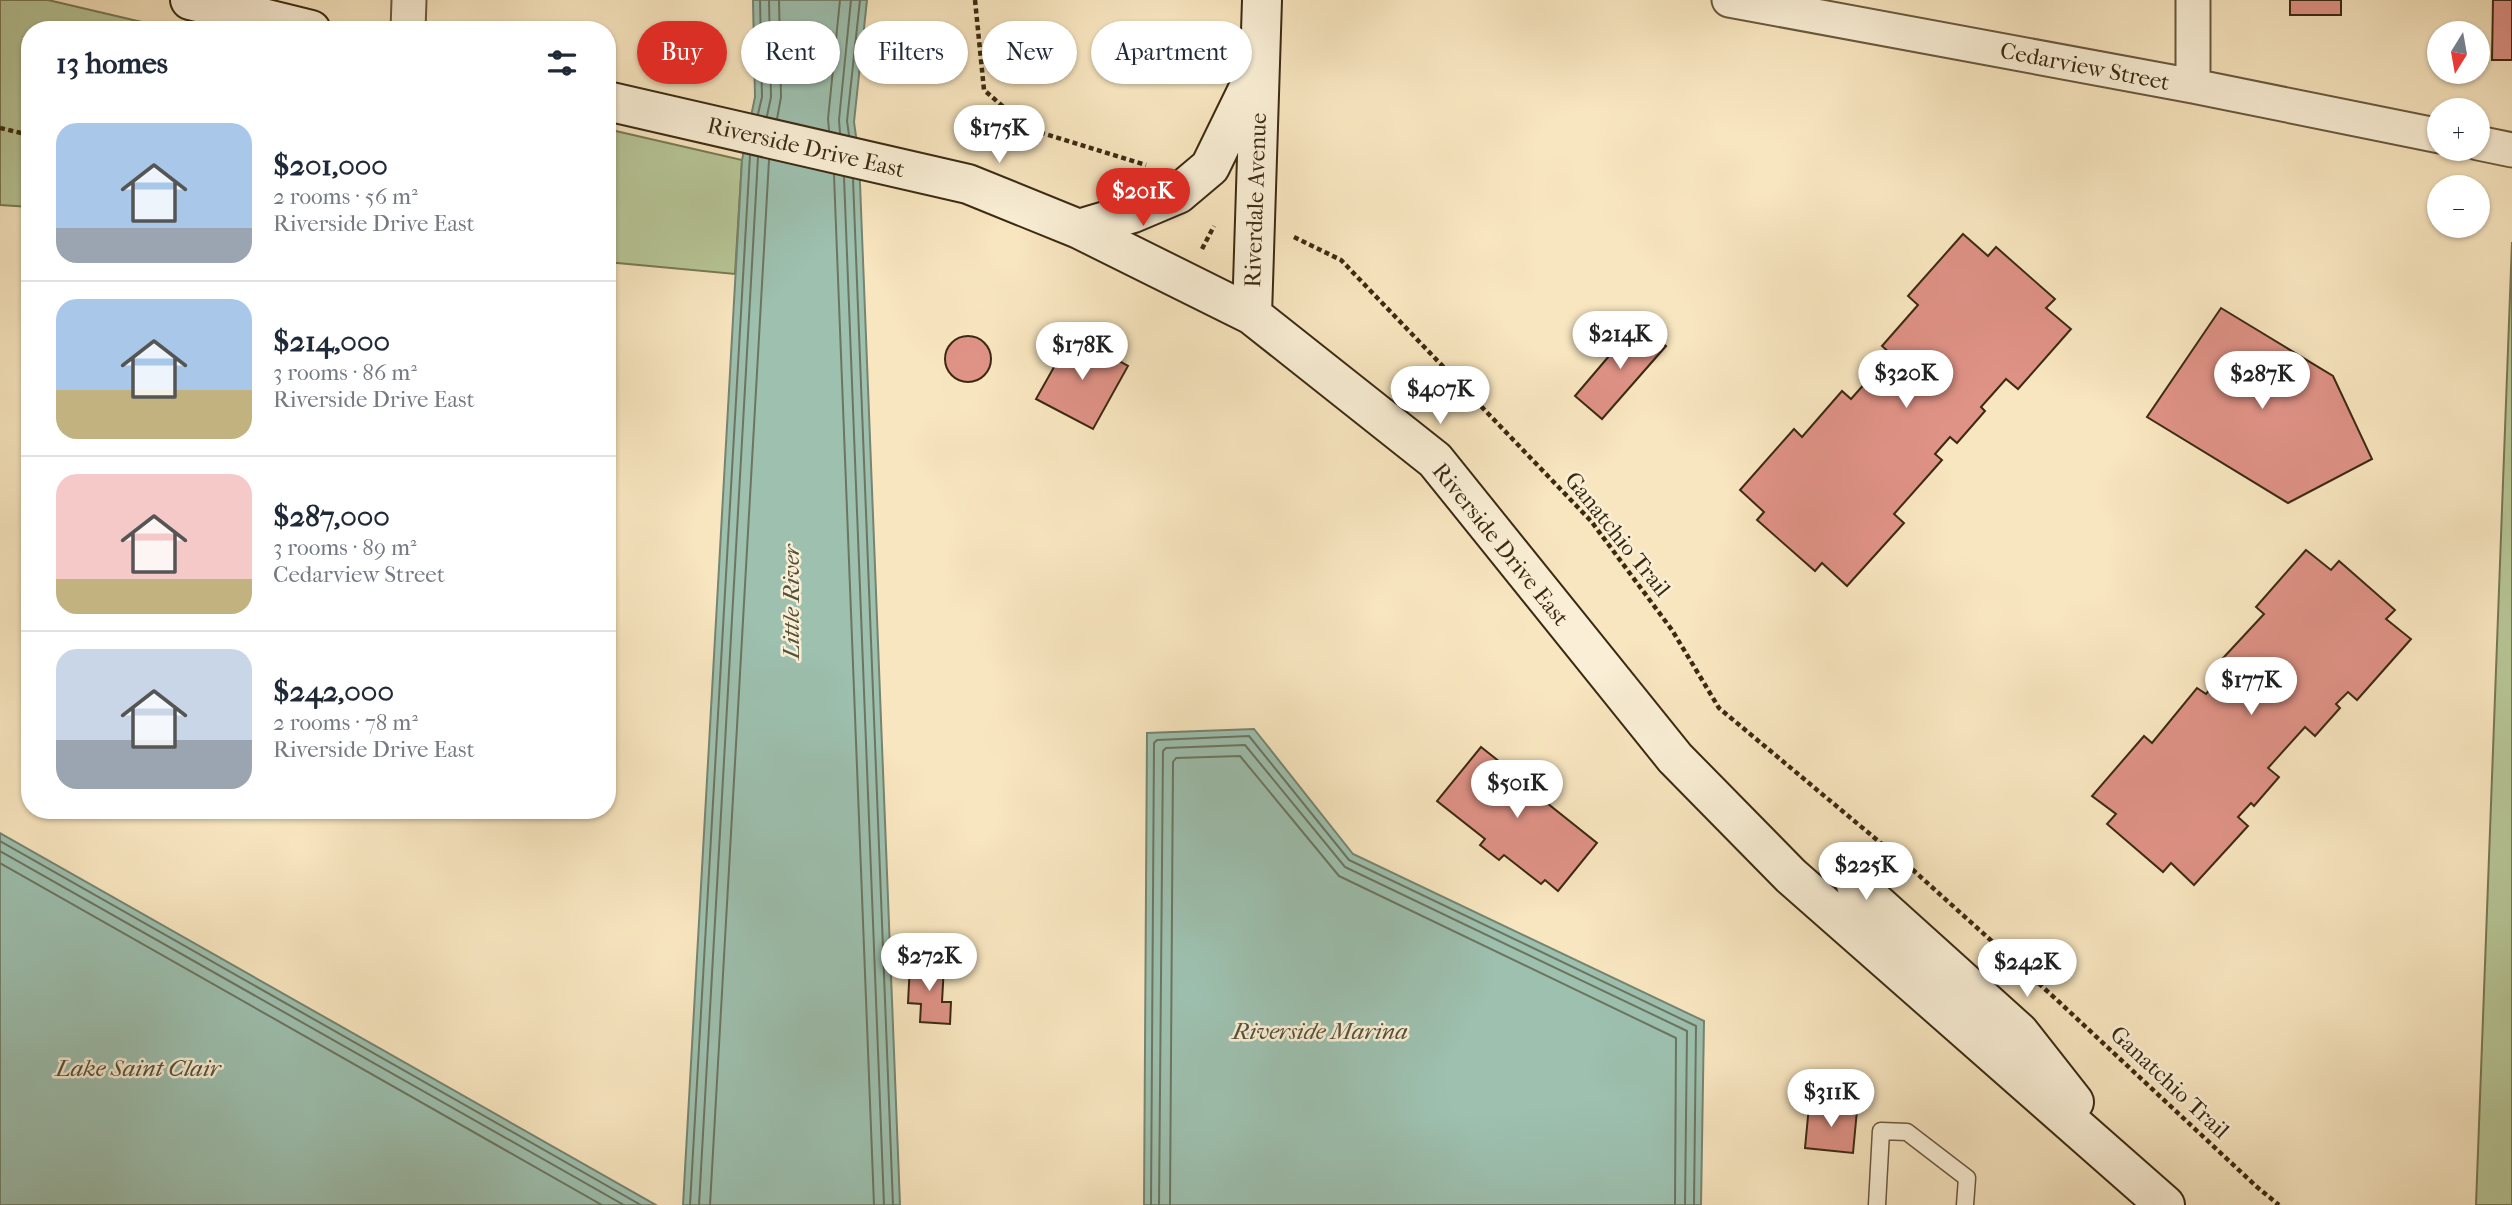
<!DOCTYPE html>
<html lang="en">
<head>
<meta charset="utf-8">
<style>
  :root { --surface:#fff; --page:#f2f2f3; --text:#1f2937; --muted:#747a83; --line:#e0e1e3; --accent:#d93025 }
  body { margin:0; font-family:"IM FELL French Canon",serif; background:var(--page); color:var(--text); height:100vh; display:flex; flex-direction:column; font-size:26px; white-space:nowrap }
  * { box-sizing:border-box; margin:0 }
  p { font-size:23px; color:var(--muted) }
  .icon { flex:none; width:38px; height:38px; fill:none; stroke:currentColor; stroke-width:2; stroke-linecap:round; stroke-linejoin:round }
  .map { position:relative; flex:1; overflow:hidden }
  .drawer { position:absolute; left:21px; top:21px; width:595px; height:798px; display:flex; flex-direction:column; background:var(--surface); border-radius:28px; box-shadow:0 2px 5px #0004 }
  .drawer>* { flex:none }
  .banner { position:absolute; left:637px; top:21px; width:665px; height:63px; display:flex; gap:14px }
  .needle { width:46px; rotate:191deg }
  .controls { position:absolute; left:2427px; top:21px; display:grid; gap:14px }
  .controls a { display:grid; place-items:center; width:63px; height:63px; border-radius:50%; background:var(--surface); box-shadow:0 2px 5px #0004; font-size:35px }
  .price { position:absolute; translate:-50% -60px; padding:0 16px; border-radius:24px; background:#fff; color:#222; font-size:23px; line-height:46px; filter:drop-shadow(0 2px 4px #0008) }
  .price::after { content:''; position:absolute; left:50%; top:42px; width:21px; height:16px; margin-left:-10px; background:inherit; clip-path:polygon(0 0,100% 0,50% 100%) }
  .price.on { background:var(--accent); color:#fff }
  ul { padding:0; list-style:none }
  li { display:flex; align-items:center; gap:21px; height:175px; padding:0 35px }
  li+li { border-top:2px solid var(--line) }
  li span { display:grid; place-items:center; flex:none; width:196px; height:140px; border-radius:21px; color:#555 }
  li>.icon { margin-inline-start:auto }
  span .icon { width:84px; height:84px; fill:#fffc; stroke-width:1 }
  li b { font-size:30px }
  h2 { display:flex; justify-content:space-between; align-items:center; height:84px; padding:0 35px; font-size:30px }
  .tag { padding:0 24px; border-radius:32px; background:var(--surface); box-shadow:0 2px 5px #0004; font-size:24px; line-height:63px }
  .tag.on { background:var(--accent); color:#fff }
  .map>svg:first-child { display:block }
</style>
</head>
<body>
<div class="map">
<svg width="2512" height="1205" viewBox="0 0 2512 1205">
  <rect width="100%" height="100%" fill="#f8e6c0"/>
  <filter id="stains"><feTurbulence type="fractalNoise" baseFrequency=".00286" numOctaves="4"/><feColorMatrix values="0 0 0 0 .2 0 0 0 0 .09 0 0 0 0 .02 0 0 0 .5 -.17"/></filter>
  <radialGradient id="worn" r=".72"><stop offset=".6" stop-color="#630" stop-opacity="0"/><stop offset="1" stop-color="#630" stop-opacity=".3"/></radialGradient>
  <!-- green -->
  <path fill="#b7c697" stroke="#797854" stroke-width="2" d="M0 0H48L176 30H30V207L0 205Z
    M607 129 742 160 735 274 607 262Z
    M2512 242V1205H2476Z"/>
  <!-- water -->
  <path fill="#9dc0af" stroke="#768470" stroke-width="2" d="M753 0H867L854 122 859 158 900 1205H683L742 160 755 97Z
    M1254 729 1353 854 1704 1021 1701 1205H1144L1147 733Z
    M0 833 656 1205H0Z"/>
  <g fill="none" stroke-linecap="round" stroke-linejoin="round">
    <!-- shore -->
    <path stroke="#6c7560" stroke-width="2" d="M758 114 762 97 760 0
      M767 116 771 97 769 0
      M777 119 781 97 779 0
      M829 130 828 119 840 0
      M840 133 839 120 851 0
      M849 135 847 121 860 0
      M834 175 874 1205
      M844 177 884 1205
      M853 179 893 1205
      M0 841 641 1205
      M0 851 624 1205
      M0 863 602 1205
      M690 1205 750 155
      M699 1205 758 157
      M710 1205 769 160
      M1151 1205 1154 743 1157 740 1249 736 1349 860 1696 1026 1694 1205
      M1159 1205 1163 751 1166 748 1245 745 1345 867 1687 1031 1685 1205
      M1170 1205 1173 762 1176 758 1240 756 1339 876 1676 1038 1675 1205"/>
  </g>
  <!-- building -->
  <path fill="#df9286" stroke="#3b2a12" stroke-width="2" d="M2290 0H2341V15H2290Z
    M2493 0H2512V60H2492Z
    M1963 234 1988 256 1996 247 2055 299 2046 308 2071 329 2018 389 2006 379 1981 407 1985 411 1957 443 1950 437 1935 454 1942 460 1894 514 1904 523 1847 586 1822 563 1815 571 1757 520 1764 512 1740 490 1794 429 1802 437 1842 391 1851 399 1891 354 1882 346 1918 305 1908 296Z
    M2221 308 2333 376 2372 459 2288 503 2147 417Z
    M1638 322 1666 346 1602 419 1575 396Z
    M1072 335 1128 366 1093 429 1036 399Z
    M945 359a23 23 0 1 1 46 0a23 23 0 1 1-46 0Z
    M2306 550 2331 570 2339 561 2395 610 2386 619 2411 639 2357 700 2348 692 2336 704 2340 708 2315 736 2305 727 2268 768 2279 777 2254 806 2251 803 2238 817 2248 826 2194 885 2171 863 2163 872 2107 824 2116 814 2092 796 2144 736 2152 743 2197 688 2206 694 2219 679 2211 671 2264 614 2256 607Z
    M1481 747 1529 785 1536 776 1556 791 1547 803 1597 843 1558 891 1545 880 1541 884 1504 855 1499 860 1480 845 1485 839 1437 801Z
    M910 964 944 966 942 1002H951L950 1024 920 1022 921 1004 908 1003Z
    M1809 1106 1857 1110 1853 1153 1805 1148Z"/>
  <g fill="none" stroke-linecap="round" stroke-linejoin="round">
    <!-- lane casing -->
    <g stroke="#6a593e" stroke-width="19">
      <path id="lane" d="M1877 1205 1881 1131 1907 1132 1967 1178 1965 1205"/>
    </g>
    <!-- street casing -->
    <g stroke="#6a593e" stroke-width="37">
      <path id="street" d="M1729 0 2193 86 2440 136
        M408 30 409 0
        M2193 86V0
        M2478 143 2512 150"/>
    </g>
    <!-- secondary casing -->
    <g stroke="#3b2a12" stroke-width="42">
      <path id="secondary" d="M190 0 311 30
        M607 101 968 184 1079 229 1252 315 1435 460 1675 758 1791 876 2165 1205
        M1079 229 1133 213 1178 194 1210 167 1253 79
        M1252 315 1262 0
        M1856 885 2019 1032 2074 1102"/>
    </g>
    <!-- path -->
    <path stroke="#3b2a12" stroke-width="4.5" stroke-dasharray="5 3.5" stroke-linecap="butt" d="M975 0 984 90 1029 129 1146 165
      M0 128 30 135
      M1294 237 1341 260 1591 521 1672 630 1719 708 1913 870 2057 1000 2257 1187 2279 1205
      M1202 249 1214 226"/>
    <!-- lane -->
    <use href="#lane" stroke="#faefd6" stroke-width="16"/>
    <!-- street -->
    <use href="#street" stroke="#faefd6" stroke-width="33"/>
    <!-- secondary -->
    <use href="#secondary" stroke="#faefd6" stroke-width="38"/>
  </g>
  <g text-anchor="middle" stroke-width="5" stroke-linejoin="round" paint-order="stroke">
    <!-- street labels -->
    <g font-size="23" fill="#3b2a12" stroke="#faefd6">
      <text transform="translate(2085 66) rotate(11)" y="8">Cedarview Street</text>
      <text transform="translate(806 147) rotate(13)" y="8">Riverside Drive East</text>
      <text transform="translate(1255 200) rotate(-88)" y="8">Riverdale Avenue</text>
      <text transform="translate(1618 534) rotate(51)" y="8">Ganatchio Trail</text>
      <text transform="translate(1501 544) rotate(51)" y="8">Riverside Drive East</text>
      <text transform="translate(2170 1082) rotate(43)" y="8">Ganatchio Trail</text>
    </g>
    <!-- water labels -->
    <g font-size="24" font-style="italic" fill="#545039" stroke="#faefd6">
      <text transform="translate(791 602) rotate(-90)" y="8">Little River</text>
      <text x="1320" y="1039">Riverside Marina</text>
      <text x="138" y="1076">Lake Saint Clair</text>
    </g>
  </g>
  <rect width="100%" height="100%" filter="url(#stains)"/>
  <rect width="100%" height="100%" fill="url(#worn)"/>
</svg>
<div class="controls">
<a><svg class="needle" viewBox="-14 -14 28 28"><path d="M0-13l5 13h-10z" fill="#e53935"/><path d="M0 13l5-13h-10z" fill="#747a83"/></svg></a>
<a>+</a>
<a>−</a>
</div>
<b class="price" style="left:999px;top:165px">$175K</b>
<b class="price on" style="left:1143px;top:228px">$201K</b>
<b class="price" style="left:1620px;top:371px">$214K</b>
<b class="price" style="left:1082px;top:382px">$178K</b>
<b class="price" style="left:1906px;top:410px">$320K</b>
<b class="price" style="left:2262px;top:411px">$287K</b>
<b class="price" style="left:1440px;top:426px">$407K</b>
<b class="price" style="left:2251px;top:717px">$177K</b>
<b class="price" style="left:1517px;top:820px">$501K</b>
<b class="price" style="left:1866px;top:902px">$225K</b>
<b class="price" style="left:929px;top:993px">$272K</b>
<b class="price" style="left:2027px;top:999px">$242K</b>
<b class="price" style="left:1831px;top:1129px">$311K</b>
<div class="banner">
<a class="tag on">Buy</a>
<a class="tag">Rent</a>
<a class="tag">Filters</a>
<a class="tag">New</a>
<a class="tag">Apartment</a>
</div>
<section class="drawer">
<h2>13 homes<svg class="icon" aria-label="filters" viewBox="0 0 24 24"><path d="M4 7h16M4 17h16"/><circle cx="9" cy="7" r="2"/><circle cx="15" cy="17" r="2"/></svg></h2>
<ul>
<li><span style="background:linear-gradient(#a9c7e8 75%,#9aa5b1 0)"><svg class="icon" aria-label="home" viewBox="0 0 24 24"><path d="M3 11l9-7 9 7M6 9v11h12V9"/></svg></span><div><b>$201,000</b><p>2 rooms · 56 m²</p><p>Riverside Drive East</p></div></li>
<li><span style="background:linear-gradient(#a9c7e8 65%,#c2b280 0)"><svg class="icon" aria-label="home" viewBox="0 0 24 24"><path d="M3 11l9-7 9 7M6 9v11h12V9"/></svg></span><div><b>$214,000</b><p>3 rooms · 86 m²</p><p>Riverside Drive East</p></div></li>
<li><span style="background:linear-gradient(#f6c9c9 75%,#c2b280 0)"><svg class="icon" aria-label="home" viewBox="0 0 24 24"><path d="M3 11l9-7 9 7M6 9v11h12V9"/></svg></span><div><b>$287,000</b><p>3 rooms · 89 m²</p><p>Cedarview Street</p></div></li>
<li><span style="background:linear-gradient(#c9d6e8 65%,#9aa5b1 0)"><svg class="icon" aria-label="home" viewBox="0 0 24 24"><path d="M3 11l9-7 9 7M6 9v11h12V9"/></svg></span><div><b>$242,000</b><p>2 rooms · 78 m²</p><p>Riverside Drive East</p></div></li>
</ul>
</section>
</div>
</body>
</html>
